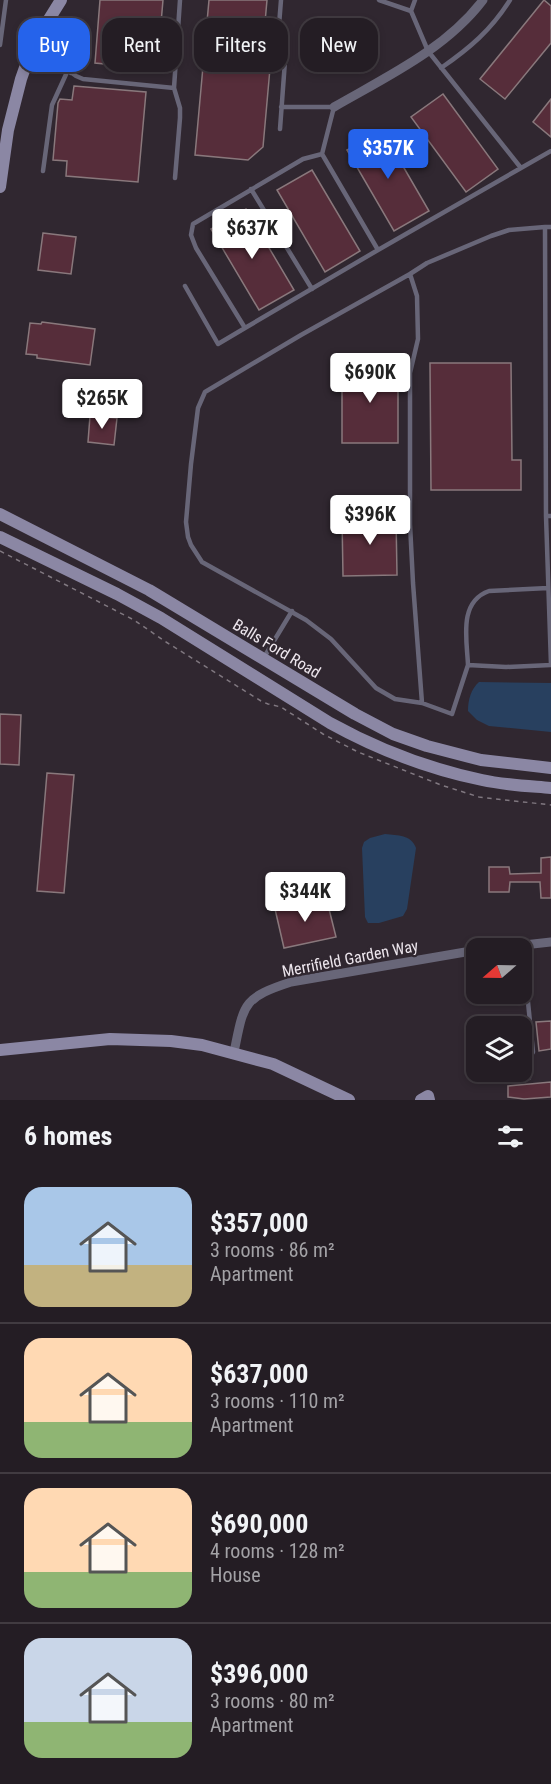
<!DOCTYPE html>
<html lang="en">
<head>
<meta charset="utf-8">
<style>
  :root { --surface:#241d24; --page:#302a31; --text:#f1f3f6; --muted:#a3a2a6; --line:#413b41; --accent:#2563eb }
  body { margin:0; font-family:"Roboto Condensed",sans-serif; background:var(--page); color:var(--text); height:100vh; display:flex; flex-direction:column; font-size:22px; white-space:nowrap }
  * { box-sizing:border-box; margin:0 }
  p { font-size:20px; color:var(--muted) }
  .icon { flex:none; width:33px; height:33px; fill:none; stroke:currentColor; stroke-width:2; stroke-linecap:round; stroke-linejoin:round }
  .map { position:relative; height:1100px; overflow:hidden }
  .panel { display:flex; flex-direction:column; background:var(--surface); flex:1 }
  .panel>* { flex:none }
  .guide { position:absolute; left:18px; top:18px; width:516px; height:54px; display:flex; gap:12px }
  .needle { width:39px; rotate:250deg }
  .fabs { position:absolute; left:466px; top:938px; display:grid; gap:12px }
  .fabs a { display:grid; place-items:center; width:66px; height:66px; border-radius:12px; background:var(--surface); box-shadow:0 3px 9px #0003,0 0 0 2px var(--line); font-size:30px }
  .price { position:absolute; translate:-50% -51px; padding:0 14px; border-radius:6px; background:#fff; color:#222; font-size:20px; line-height:39px; filter:drop-shadow(0 2px 3px #0008) }
  .price::after { content:''; position:absolute; left:50%; top:36px; width:18px; height:14px; margin-left:-9px; background:inherit; clip-path:polygon(0 0,100% 0,50% 100%) }
  .price.current { background:var(--accent); color:#fff }
  ul { padding:0; list-style:none }
  li { display:flex; align-items:center; gap:18px; height:150px; padding:0 24px }
  li+li { border-top:2px solid var(--line) }
  li span { display:grid; place-items:center; flex:none; width:168px; height:120px; border-radius:18px; color:#555 }
  li>.icon { margin-inline-start:auto }
  span .icon { width:72px; height:72px; fill:#fffc; stroke-width:1 }
  li b { font-size:26px }
  h2 { display:flex; justify-content:space-between; align-items:center; height:72px; padding:0 24px; font-size:26px }
  .pill { padding:0 21px; border-radius:18px; background:var(--surface); box-shadow:0 3px 9px #0003,0 0 0 2px var(--line); font-size:21px; line-height:54px }
  .pill.current { background:var(--accent); color:#fff }
  .map>svg:first-child { display:block }
</style>
</head>
<body>
<div class="map">
<svg width="551" height="1100" viewBox="0 0 551 1100">
  <rect width="100%" height="100%" fill="#302730"/>
  <!-- water -->
  <path fill="#28405f" d="M479 682 551 683V732L489 726 477 720 468 711C468 700 471 689 479 682Z
    M385 834C398 836 411 834 416 848L407 909 403 916 379 923H368L365 917 362 848 364 842 370 838Z"/>
  <!-- building -->
  <path fill="#562d3a" stroke="#89787c" stroke-width="1.5" d="M100 0H163L157 69 95 63Z
    M209 0H267L263 45 272 46 263 147 248 160 195 155Z
    M544 0 551 6V43L505 99 480 79Z
    M74 86 146 92 138 182 66 176 67 161 53 160 58 103 60 99 72 100Z
    M443 94 498 169 466 192 411 117Z
    M551 99V137L533 122Z
    M382 130 429 211 394 231 347 150Z
    M312 170 360 251 325 272 277 190Z
    M246 209 294 290 259 310 211 229Z
    M43 233 76 237 71 274 38 270Z
    M42 322 95 329 90 365 37 358V355L26 354 30 323 41 324Z
    M430 363H511L512 460H521V490H431Z
    M342 365H398V443H342Z
    M90 416 117 418 114 445 88 442Z
    M396 517 397 575 343 576 342 518Z
    M0 714 21 715 19 765 0 764Z
    M47 773 74 775 64 893 37 891Z
    M551 857V898H541L540 882H510L509 892H489V867H509L510 874 541 873V858Z
    M326 897 336 937 284 948 275 909Z
    M551 1021V1049L539 1051 536 1022Z
    M551 1082V1097L524 1099 508 1097V1086Z"/>
  <g fill="none" stroke-linecap="round" stroke-linejoin="round">
    <!-- path -->
    <path stroke="#807880" stroke-width="1.5" stroke-dasharray="4.5 4.5" stroke-linecap="butt" d="M0 551 134 620 166 642 261 701 268 704 281 707 323 734 358 752 441 785 479 797 551 805"/>
    <!-- lane -->
    <path stroke="#686678" stroke-width="4.5" d="M379 0 411 11 428 51 521 168 551 151
      M411 11 415 0
      M0 45 6 0
      M35 46 76 76 83 79 174 88 180 0
      M441 68C470 48 491 30 510 0
      M71 73 81 41
      M174 88 180 108V118L175 178
      M281 107H334L322 154 378 250 521 168
      M280 129 285 61 278 38 281 0
      M43 171 52 105 68 70
      M251 189 312 289
      M551 227H545L546 516H551
      M410 274 301 335 205 392 198 408 191 464 186 522 188 537 191 545 202 562 306 620 331 639 376 688 395 699 422 703
      M185 286 218 344 245 328 196 248 191 235 193 224 303 159 322 154
      M245 328 378 250
      M546 516 551 665
      M548 588 489 591C458 602 467 640 468 665L506 667 551 665
      M263 659 292 611
      M468 665 452 714 422 703 413 583 410 524V373L418 339 417 296 410 274 427 263 491 236 509 230 545 227
      M528 1002 533 1052 528 1060 529 1078"/>
    <!-- street -->
    <path stroke="#686678" stroke-width="9" d="M334 107C386 77 446 49 483 0
      M496 948 551 942
      M234 1052C244 1004 242 998 291 982L477 950"/>
    <!-- secondary -->
    <path stroke="#8b87a4" stroke-width="12" d="M0 187 8 130 21 79 33 45 61 0
      M0 514 149 590 355 714 393 734 427 746 481 760 551 768
      M0 537 117 594 161 618 330 723C377 749 429 769 482 780 504 785 528 786 551 788
      M0 1050 110 1039 171 1041 202 1045 273 1064 349 1100
      M421 1100 428 1096 429 1100"/>
  </g>
  <g text-anchor="middle" stroke-width="4.5" stroke-linejoin="round" paint-order="stroke">
    <!-- street labels -->
    <g font-size="16" fill="#ede6ed" stroke="#302730">
      <text transform="translate(277 648) rotate(31)" y="6">Balls Ford Road</text>
      <text transform="translate(350 958) rotate(-11)" y="6">Merrifield Garden Way</text>
    </g>
  </g>
</svg>
<div class="fabs">
<a><svg class="needle" viewBox="-14 -14 28 28"><path d="M0-13l5 13h-10z" fill="#e53935"/><path d="M0 13l5-13h-10z" fill="#a3a2a6"/></svg></a>
<a><svg class="icon" aria-label="layers" viewBox="0 0 24 24"><path d="M12 4l9 5-9 5-9-5zM3 14l9 5 9-5"/></svg></a>
</div>
<b class="price current" style="left:388px;top:180px">$357K</b>
<b class="price" style="left:252px;top:260px">$637K</b>
<b class="price" style="left:370px;top:404px">$690K</b>
<b class="price" style="left:102px;top:430px">$265K</b>
<b class="price" style="left:370px;top:546px">$396K</b>
<b class="price" style="left:305px;top:923px">$344K</b>
<div class="guide">
<a class="pill current">Buy</a>
<a class="pill">Rent</a>
<a class="pill">Filters</a>
<a class="pill">New</a>
</div>
</div>
<section class="panel">
<h2>6 homes<svg class="icon" aria-label="filters" viewBox="0 0 24 24"><path d="M4 7h16M4 17h16"/><circle cx="9" cy="7" r="2"/><circle cx="15" cy="17" r="2"/></svg></h2>
<ul>
<li><span style="background:linear-gradient(#a9c7e8 65%,#c2b280 0)"><svg class="icon" aria-label="home" viewBox="0 0 24 24"><path d="M3 11l9-7 9 7M6 9v11h12V9"/></svg></span><div><b>$357,000</b><p>3 rooms · 86 m²</p><p>Apartment</p></div></li>
<li><span style="background:linear-gradient(#ffd9b3 70%,#8fb573 0)"><svg class="icon" aria-label="home" viewBox="0 0 24 24"><path d="M3 11l9-7 9 7M6 9v11h12V9"/></svg></span><div><b>$637,000</b><p>3 rooms · 110 m²</p><p>Apartment</p></div></li>
<li><span style="background:linear-gradient(#ffd9b3 70%,#8fb573 0)"><svg class="icon" aria-label="home" viewBox="0 0 24 24"><path d="M3 11l9-7 9 7M6 9v11h12V9"/></svg></span><div><b>$690,000</b><p>4 rooms · 128 m²</p><p>House</p></div></li>
<li><span style="background:linear-gradient(#c9d6e8 70%,#8fb573 0)"><svg class="icon" aria-label="home" viewBox="0 0 24 24"><path d="M3 11l9-7 9 7M6 9v11h12V9"/></svg></span><div><b>$396,000</b><p>3 rooms · 80 m²</p><p>Apartment</p></div></li>
</ul>
</section>
</body>
</html>
